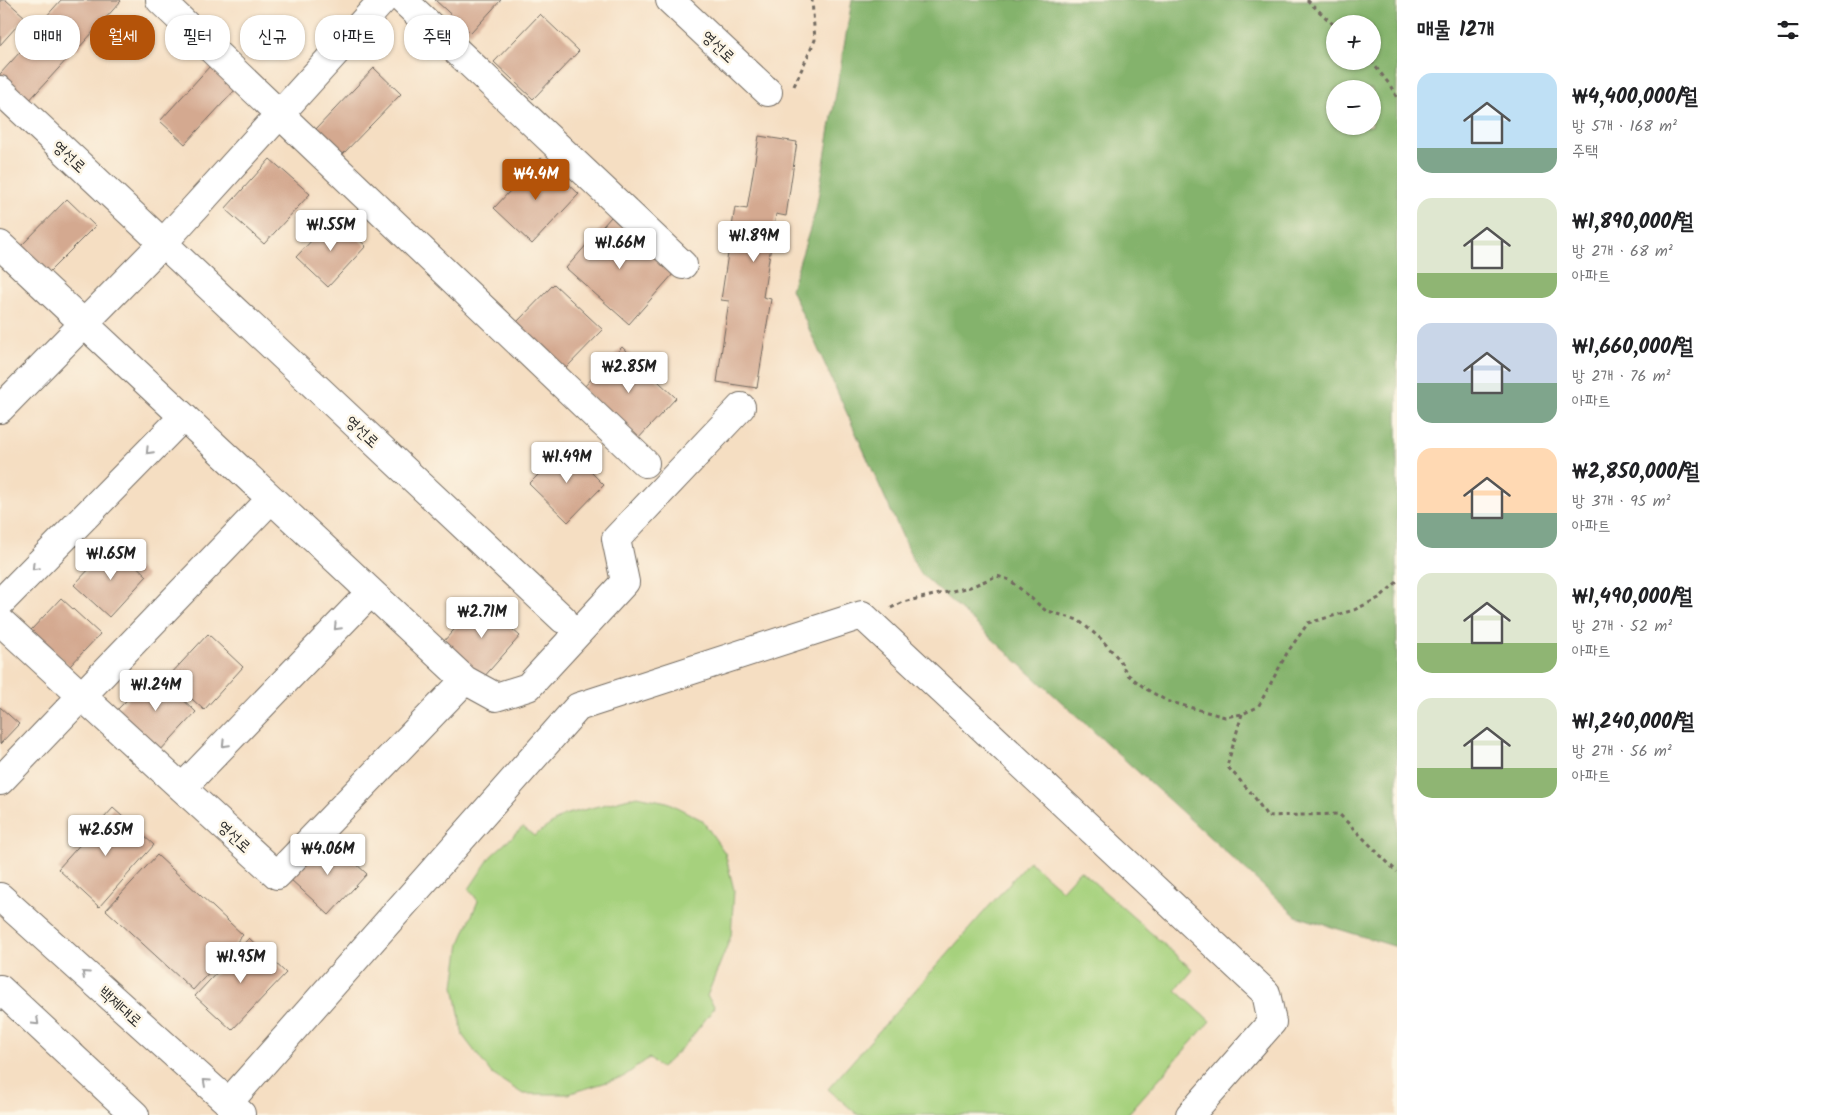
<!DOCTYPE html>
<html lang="ko">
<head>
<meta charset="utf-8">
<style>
  :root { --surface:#fff; --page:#f6f6f6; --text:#202124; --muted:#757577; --accent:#b45309 }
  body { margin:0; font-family:Kalam,"Poor Story",sans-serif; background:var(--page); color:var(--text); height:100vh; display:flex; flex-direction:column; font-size:19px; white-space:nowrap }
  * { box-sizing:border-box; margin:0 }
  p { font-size:16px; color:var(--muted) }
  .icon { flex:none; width:28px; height:28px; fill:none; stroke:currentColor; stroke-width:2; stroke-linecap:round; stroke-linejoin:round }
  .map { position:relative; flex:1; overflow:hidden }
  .details { display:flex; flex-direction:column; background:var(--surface); width:425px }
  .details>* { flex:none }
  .top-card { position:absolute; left:15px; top:15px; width:475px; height:45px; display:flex; gap:10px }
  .tools { position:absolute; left:1326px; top:15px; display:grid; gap:10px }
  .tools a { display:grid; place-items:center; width:55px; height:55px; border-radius:50%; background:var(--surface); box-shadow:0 1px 4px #0004; font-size:25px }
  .price { position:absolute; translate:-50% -42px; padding:0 11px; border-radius:5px; background:#fff; color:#222; font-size:16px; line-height:32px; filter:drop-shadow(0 1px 2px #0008) }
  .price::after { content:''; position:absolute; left:50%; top:30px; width:15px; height:11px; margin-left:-8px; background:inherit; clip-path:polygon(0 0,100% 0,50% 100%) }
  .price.selected { background:var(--accent); color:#fff }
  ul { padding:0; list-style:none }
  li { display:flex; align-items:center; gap:15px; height:125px; padding:0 20px }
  li span { display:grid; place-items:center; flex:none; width:140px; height:100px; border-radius:15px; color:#555 }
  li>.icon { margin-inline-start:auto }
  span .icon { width:60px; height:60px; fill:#fffc; stroke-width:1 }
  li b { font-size:21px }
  h2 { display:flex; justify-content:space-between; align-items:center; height:60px; padding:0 20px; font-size:21px }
  .chip { padding:0 18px; border-radius:20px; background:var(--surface); box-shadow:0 1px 4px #0004; font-size:18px; line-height:45px }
  .chip.selected { background:var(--accent); color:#fff }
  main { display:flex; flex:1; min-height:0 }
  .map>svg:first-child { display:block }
</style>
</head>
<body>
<main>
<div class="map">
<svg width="1397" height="1115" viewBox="0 0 1397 1115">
  <rect width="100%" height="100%" fill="#fcf5e5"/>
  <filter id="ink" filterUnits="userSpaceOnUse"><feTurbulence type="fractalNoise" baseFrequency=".02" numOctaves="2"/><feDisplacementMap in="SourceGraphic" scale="10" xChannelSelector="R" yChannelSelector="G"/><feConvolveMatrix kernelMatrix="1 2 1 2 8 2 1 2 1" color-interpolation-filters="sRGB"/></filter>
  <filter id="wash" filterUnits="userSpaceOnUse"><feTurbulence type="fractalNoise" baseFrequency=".0096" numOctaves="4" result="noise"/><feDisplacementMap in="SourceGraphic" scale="20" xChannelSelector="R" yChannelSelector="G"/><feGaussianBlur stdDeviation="1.12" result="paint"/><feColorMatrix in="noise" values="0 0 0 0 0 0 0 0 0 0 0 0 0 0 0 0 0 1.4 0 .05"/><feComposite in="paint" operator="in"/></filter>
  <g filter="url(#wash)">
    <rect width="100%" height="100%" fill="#f5dec2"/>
    <!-- green -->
    <path fill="#a6d17d" stroke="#687e54" d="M637 796 667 802 702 820 725 853 734 890 731 936 707 996 715 1007 687 1043 661 1068 649 1058 623 1077 568 1094H523L492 1074 463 1036 454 986 460 943 478 901 469 889 491 856 523 827 534 836 564 815Z
      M1029 861 1062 890 1080 870 1193 970 1176 990 1210 1021 1127 1115H858L828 1089Z"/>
    <!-- forest -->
    <path fill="#84b36c" stroke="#586f4c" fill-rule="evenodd" d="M852 0H1397V947L1296 916 918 571 791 289 816 210ZM1335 24H1372V61H1335ZM1335 89H1372V126H1335Z"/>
    <g id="blocks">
      <!-- building -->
      <path fill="#d4a990" d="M0 0H6L25 17 0 45Z
        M61 0H120L121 1 77 50 44 19Z
        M435 0H501L471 33Z
        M540 14 579 51 533 99 494 62Z
        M40 30 69 57 26 104 0 79V74Z
        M210 66 236 89 185 144 160 121Z
        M374 68 401 94 342 155 315 130Z
        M759 136 797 142 786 216 776 214 763 297 771 299 757 388 717 382 729 301 721 300 735 207 747 209Z
        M541 158 579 194 532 244 494 208Z
        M270 159 310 194 264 244 225 209Z
        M67 199 95 226 47 274 20 247Z
        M334 217 366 246 328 287 296 257Z
        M611 217 674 273 629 324 566 268Z
        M554 284 603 330 564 370 515 324Z
        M622 347 676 398 636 441 582 389Z
        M566 447 604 485 568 522 529 484Z
        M113 544 147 576 109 617 74 585Z
        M61 598 100 634 70 666 31 630Z
        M480 601 520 636 483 678 443 642Z
        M208 634 243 667 204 710 168 677Z
        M154 672 196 712 158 753 115 712Z
        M0 707 19 724 0 744Z
        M113 808 154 845 99 907 58 869Z
        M327 837 367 874 329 915 289 878Z
        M157 855 243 935 193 990 106 910Z
        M249 938 286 973 232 1030 195 996Z"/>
    </g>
  </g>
  <g filter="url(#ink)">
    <use href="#blocks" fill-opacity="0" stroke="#726a60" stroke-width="1"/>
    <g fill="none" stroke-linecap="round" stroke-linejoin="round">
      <!-- minor casing -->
      <g stroke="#726a60" stroke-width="30">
        <path id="minor" d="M160 0 645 463
          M403 0 683 265
          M670 0 768 92
          M0 90 563 619
          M0 245 465 680 496 697 528 687 625 582 616 539 741 407
          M0 409 163 243 383 0
          M0 603 183 417
          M0 621 277 875 465 680
          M0 781 271 499
          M182 788 371 592
          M0 897 241 1114
          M0 989 135 1115
          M228 1103 578 707 862 615 1266 993 1272 1022 1190 1115"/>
      </g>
      <!-- path -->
      <path stroke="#726a60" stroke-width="3" stroke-dasharray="4 4" stroke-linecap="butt" d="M1307 0 1335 26
        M1371 61 1390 85 1397 98
        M794 86 815 40 812 0
        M891 608 903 602 970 587 997 576 1010 580 1045 610 1078 620 1100 638 1119 659 1127 674 1146 689 1167 701 1225 717 1242 714 1258 707 1287 653 1308 623 1354 610 1379 598 1397 582
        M1242 714 1227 766 1253 795 1267 816 1339 814 1397 872"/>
      <!-- minor -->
      <use href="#minor" stroke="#fff" stroke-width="28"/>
    </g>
    <!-- one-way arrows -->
    <defs><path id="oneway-chevron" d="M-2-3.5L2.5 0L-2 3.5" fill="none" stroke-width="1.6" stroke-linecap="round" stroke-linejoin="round" transform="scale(1.25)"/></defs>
    <g stroke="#a0a0a0">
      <use href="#oneway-chevron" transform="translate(149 451) rotate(134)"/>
      <use href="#oneway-chevron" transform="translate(35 567) rotate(134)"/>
      <use href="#oneway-chevron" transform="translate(337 627) rotate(134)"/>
      <use href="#oneway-chevron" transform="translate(225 744) rotate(134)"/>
      <use href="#oneway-chevron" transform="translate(85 974) rotate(-138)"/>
      <use href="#oneway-chevron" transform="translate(36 1022) rotate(43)"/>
      <use href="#oneway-chevron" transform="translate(206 1082) rotate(-138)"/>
    </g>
  </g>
  <g text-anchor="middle" stroke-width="5" stroke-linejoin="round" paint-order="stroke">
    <!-- street labels -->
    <g font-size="16" fill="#2b2b2b" stroke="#fcf5e5">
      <text transform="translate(719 46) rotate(43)" y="6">영선로</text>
      <text transform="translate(70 156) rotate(43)" y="6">영선로</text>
      <text transform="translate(363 431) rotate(43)" y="6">영선로</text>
      <text transform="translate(235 836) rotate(43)" y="6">영선로</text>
      <text transform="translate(121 1006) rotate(42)" y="6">백제대로</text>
    </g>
  </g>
</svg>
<div class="tools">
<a>+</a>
<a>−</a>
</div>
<b class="price selected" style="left:536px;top:201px">₩4.4M</b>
<b class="price" style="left:331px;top:252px">₩1.55M</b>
<b class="price" style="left:754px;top:263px">₩1.89M</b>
<b class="price" style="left:620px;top:270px">₩1.66M</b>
<b class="price" style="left:629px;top:394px">₩2.85M</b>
<b class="price" style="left:567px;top:484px">₩1.49M</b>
<b class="price" style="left:111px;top:581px">₩1.65M</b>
<b class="price" style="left:482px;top:639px">₩2.71M</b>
<b class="price" style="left:156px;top:712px">₩1.24M</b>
<b class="price" style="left:106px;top:857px">₩2.65M</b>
<b class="price" style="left:328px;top:876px">₩4.06M</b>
<b class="price" style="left:241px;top:984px">₩1.95M</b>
<div class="top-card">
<a class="chip">매매</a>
<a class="chip selected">월세</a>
<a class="chip">필터</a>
<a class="chip">신규</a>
<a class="chip">아파트</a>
<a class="chip">주택</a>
</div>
</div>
<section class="details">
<h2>매물 12개<svg class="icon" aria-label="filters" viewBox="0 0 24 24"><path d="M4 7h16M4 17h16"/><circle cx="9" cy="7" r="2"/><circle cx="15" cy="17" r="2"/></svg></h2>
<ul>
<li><span style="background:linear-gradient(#bfe0f5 75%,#7fa58c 0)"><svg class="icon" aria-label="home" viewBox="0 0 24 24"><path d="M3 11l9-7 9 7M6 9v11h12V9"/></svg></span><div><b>₩4,400,000/월</b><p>방 5개 · 168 m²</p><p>주택</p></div></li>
<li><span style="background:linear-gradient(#dfe7d0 75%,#8fb573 0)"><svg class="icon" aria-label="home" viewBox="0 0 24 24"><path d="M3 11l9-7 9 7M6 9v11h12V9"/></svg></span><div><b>₩1,890,000/월</b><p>방 2개 · 68 m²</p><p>아파트</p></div></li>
<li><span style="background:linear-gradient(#c9d6e8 60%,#7fa58c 0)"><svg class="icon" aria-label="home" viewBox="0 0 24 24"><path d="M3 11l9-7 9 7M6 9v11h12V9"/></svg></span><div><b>₩1,660,000/월</b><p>방 2개 · 76 m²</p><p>아파트</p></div></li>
<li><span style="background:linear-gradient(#ffd9b3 65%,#7fa58c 0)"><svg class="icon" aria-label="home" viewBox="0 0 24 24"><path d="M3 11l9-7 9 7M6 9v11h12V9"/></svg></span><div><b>₩2,850,000/월</b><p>방 3개 · 95 m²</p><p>아파트</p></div></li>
<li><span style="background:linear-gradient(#dfe7d0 70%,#8fb573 0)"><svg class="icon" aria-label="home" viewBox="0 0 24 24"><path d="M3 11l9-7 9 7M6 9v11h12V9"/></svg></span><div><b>₩1,490,000/월</b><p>방 2개 · 52 m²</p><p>아파트</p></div></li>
<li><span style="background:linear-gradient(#dfe7d0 70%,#8fb573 0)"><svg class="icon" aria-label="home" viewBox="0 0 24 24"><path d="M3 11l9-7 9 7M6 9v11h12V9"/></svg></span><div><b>₩1,240,000/월</b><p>방 2개 · 56 m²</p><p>아파트</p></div></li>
</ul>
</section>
</main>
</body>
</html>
